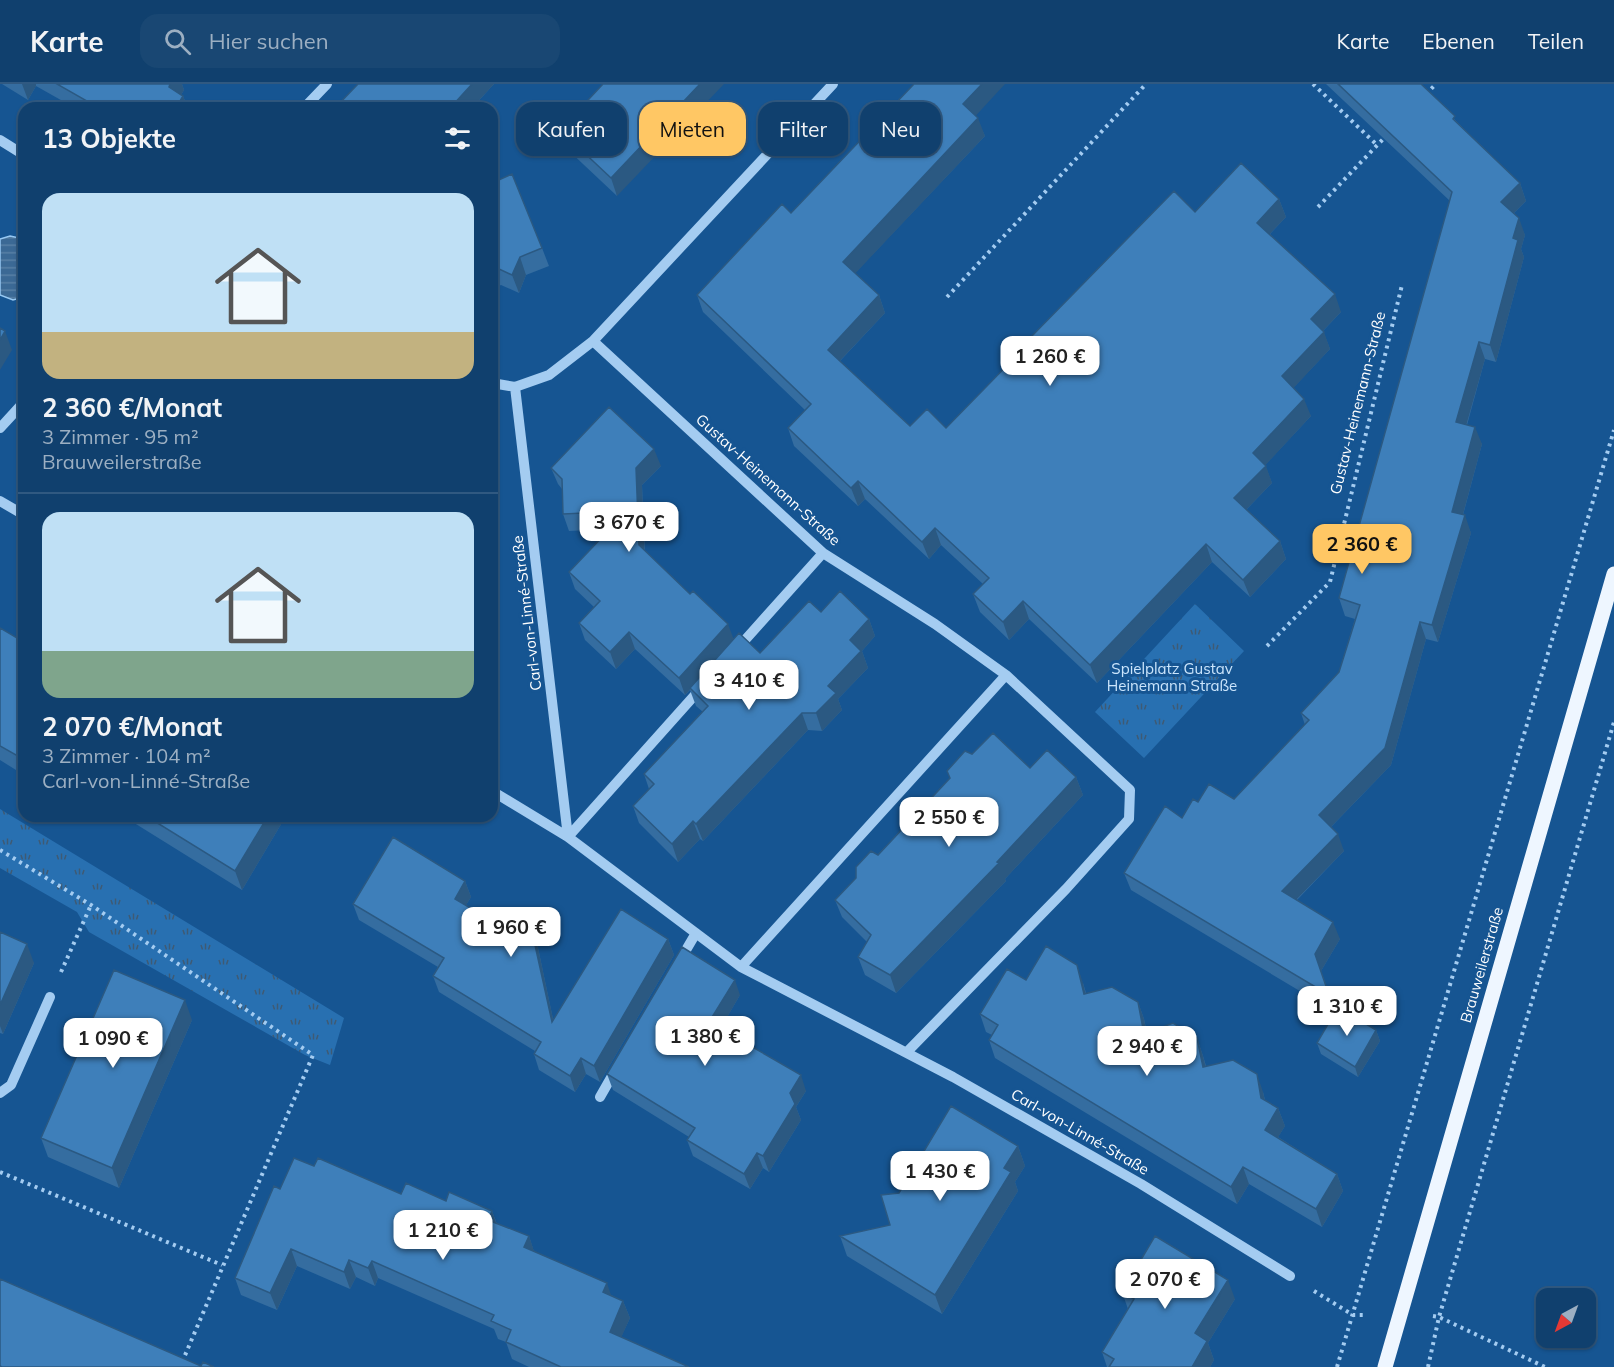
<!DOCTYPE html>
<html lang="de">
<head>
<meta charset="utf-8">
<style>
  :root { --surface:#10406e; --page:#194773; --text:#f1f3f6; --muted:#9cafc2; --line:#305981; --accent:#ffc764 }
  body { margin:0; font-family:Mulish,sans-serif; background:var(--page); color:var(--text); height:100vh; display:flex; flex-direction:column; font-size:22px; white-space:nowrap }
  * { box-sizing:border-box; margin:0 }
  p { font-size:20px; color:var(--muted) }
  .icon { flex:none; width:33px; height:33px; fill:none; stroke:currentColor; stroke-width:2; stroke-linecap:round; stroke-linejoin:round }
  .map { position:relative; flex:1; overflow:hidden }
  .sheet { position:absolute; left:18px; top:18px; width:480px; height:720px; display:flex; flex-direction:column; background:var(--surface); border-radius:18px; box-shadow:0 2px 4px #0004,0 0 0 2px var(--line) }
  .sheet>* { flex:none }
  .banner { position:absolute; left:516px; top:18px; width:570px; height:54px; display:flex; gap:12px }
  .needle { width:39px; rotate:221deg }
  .fabs { position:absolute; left:1536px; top:1204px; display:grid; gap:12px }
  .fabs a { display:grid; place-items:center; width:60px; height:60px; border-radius:12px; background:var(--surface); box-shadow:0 2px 4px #0004,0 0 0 2px var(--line); font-size:30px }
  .price { position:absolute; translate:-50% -51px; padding:0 14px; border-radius:12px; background:#fff; color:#222; font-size:20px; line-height:39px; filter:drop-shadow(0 2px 3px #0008) }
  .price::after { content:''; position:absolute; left:50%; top:36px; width:18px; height:14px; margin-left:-9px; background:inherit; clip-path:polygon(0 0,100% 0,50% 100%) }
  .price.selected { background:var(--accent); color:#111 }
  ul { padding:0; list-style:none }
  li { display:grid; align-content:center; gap:12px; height:318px; padding:0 24px }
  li+li { border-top:2px solid var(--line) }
  li span { display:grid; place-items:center; height:186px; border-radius:18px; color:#555 }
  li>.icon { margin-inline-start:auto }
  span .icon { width:108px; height:108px; fill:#fffc; stroke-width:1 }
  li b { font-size:26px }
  h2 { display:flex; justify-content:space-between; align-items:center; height:72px; padding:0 24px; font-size:26px }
  .chip { padding:0 21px; border-radius:18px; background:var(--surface); box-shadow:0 2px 4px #0004,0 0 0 2px var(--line); font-size:21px; line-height:54px }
  .chip.selected { background:var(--accent); color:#111 }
  header { display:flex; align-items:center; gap:36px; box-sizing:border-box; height:84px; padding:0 30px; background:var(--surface); border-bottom:2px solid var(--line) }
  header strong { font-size:28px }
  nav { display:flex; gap:33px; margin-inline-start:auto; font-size:21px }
  .search { width:420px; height:54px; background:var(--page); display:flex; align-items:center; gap:15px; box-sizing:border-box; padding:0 21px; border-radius:18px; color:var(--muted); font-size:22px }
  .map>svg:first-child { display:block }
</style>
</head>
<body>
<header>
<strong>Karte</strong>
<div class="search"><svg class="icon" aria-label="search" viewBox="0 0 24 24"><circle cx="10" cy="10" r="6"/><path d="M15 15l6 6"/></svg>Hier suchen</div>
<nav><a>Karte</a><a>Ebenen</a><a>Teilen</a></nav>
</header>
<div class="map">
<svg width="1614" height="1283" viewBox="0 0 1614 1283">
  <defs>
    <pattern id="park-tufts" width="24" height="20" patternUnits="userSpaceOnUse" patternTransform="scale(1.5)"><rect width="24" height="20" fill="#2870b1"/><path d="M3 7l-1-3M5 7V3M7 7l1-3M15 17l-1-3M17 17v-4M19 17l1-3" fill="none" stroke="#3e5a74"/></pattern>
    <pattern id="water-rules" width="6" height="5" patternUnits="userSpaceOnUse" patternTransform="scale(1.5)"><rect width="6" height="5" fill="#3b6995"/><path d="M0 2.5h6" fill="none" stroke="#5880a5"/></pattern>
  </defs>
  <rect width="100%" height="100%" fill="#165592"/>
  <!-- park -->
  <path fill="url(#park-tufts)" d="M1195 520 1244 567 1144 674 1095 628Z
    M0 725 344 934 330 981 305 971 89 848 77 828 0 784Z"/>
  <!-- water -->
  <path fill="url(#water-rules)" stroke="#96c8f3" stroke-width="1.5" d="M10 152 24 155V213L13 216 0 211V155Z"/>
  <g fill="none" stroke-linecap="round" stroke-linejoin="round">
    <!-- path -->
    <path stroke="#a4ccf1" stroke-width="4" stroke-dasharray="3 4.5" stroke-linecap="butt" d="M1313 0 1377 61
      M1426 10 1436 0
      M1318 123 1386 52
      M947 213 1146 0
      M1267 562 1330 498 1402 201
      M0 766 91 821 313 971 180 1283
      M61 888 91 821
      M0 1088 222 1181
      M1314 1207 1353 1231H1365
      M1433 1232 1439 1233 1614 638
      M1337 1283 1614 346
      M1428 1283 1439 1233 1545 1283"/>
    <!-- minor -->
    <path stroke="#a4ccf1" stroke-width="10" d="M304 24 327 0
      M0 56 24 71
      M593 257 823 469 935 540 1006 591 1130 706 1129 735 1066 805 907 968
      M492 299 515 303 549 291 593 257 833 0
      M515 303 568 753
      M0 344 24 318
      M0 417 24 431
      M737 565 823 469
      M492 707 568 753 741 883 953 993 1141 1100 1290 1192
      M568 753 702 603
      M679 878 696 849
      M741 883 1006 591
      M0 1009 11 1001 50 913
      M600 1013 616 985"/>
    <!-- major -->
    <path stroke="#eef6ff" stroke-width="15" d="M1385 1283 1614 490"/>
  </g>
  <!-- wall -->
  <path fill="#356da0" d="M2 0H182L184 6 181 11 183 12 188 24H75L36 2 28 16Z
    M358 0H494L472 24H335Z
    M603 0 617 112 566 64 560 46Z
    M1326 0H1421L1458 39 1520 99 1526 117 1514 129 1525 151 1521 165 1524 173 1496 278 1485 275 1467 341 1482 360 1463 431 1471 449 1438 558 1426 555 1391 681 1331 743 1344 767 1297 816 1340 855 1321 887 1335 927 1376 946 1380 957 1358 993 1321 970 1317 959 1335 928 1131 806 1124 789 1198 718 1234 715 1305 641 1301 629 1339 588 1355 535 1345 532 1339 514 1450 117Z
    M975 31 985 52 855 189 879 211 885 229 840 277 910 342 946 344 1029 259 1028 256 1195 128 1279 115 1286 133 1270 150 1341 228 1323 247 1330 265 1293 304 1311 332 1265 381 1272 399 1246 426 1280 457 1286 475 1250 513 1212 478 1097 599 1029 535 1009 556 980 528 973 510 983 500 941 461 929 475 865 415 858 422 794 362 788 344 805 326 703 228 697 211Z
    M492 99 542 164 549 182 526 191 519 209 501 201 492 205Z
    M661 382 642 401 645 467 734 555 760 569 821 528 869 535 875 552 862 567 868 584 838 615 842 626 822 647 808 646 703 757 700 755 678 778 639 739 633 722 649 705 644 690 703 628 696 622 690 606 685 611 635 565 616 585 585 556 579 539 594 523 575 505 569 488 610 445 569 447 563 430 562 405 558 400 551 384Z
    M0 544 24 558V691L0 676Z
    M972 670 1030 684 1076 693 1083 711 1005 795 1006 797 896 909 865 891 858 873 867 858 842 833 835 816 950 694 947 687Z
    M123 732H286L242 806Z
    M465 797 471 813 466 821 511 848 531 843 537 859 553 935 668 855 674 871 600 998 586 990 575 1008 539 986 534 970 535 967 439 908 433 892 438 883 359 836 353 820Z
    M0 848 34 879 3 950 0 949Z
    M1026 896 1083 899 1086 909 1138 918 1144 935 1147 949 1197 954 1203 972 1206 982 1263 1008 1265 1016 1278 1024 1285 1042 1278 1053 1337 1090 1343 1107 1322 1143 1249 1100 1237 1120 995 974 989 956 992 951 986 948 980 930Z
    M740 911 720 945 806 1007 796 1023 801 1036 769 1088 763 1084 750 1105 693 1072 687 1056 689 1053 613 1006 607 990Z
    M192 936 119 1104 48 1073 41 1054Z
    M1018 1062 1025 1082 1015 1098 1018 1107 942 1230 847 1172 840 1152 890 1141 899 1109Z
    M314 1082 401 1110 446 1117 492 1127 497 1140 529 1152 534 1168 611 1211 623 1217 630 1234 621 1253 689 1283H529L512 1275 506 1258 498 1255 494 1245 378 1194 375 1202 356 1193 350 1205 297 1182 277 1226 241 1211 235 1194 280 1105Z
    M1122 1208 1235 1215 1208 1259 1214 1276 1210 1283H1107L1102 1268 1128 1225Z"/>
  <!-- shaded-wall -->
  <path fill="#2b5982" d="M22 0H36V2L28 16Z
    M170 0H182L184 6 175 21 169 3Z
    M472 0H494L472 24H452V22Z
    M700 0H724L617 112 611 94Z
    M982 0H1005L970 38 963 20Z
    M183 12 188 24H176Z
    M446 17 449 24H440Z
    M978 34 985 52 850 195 843 178Z
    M1520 99 1526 117 1507 136 1501 118Z
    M1279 115 1286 133 1264 156 1257 139Z
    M1519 134 1525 151 1521 165 1524 173 1496 278 1490 261 1513 154Z
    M520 173 526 191 519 209 512 191Z
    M1335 210 1341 228 1317 253 1311 235Z
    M879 211 885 229 834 283 828 266Z
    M5 247 12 266 0 286V256Z
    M1324 248 1330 265 1288 310 1282 292Z
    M1479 258 1485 275 1462 356 1456 338Z
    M1304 315 1311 332 1260 387 1253 369Z
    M1475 343 1482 360 1459 445 1452 428Z
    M654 365 661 382 642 401 645 478 639 461 636 384Z
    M1266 382 1272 399 1240 432 1234 414Z
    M858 397 865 415 858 422 851 404Z
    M1465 431 1471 449 1438 558 1432 541Z
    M935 444 941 461 929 475 922 458Z
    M1280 457 1286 475 1250 513 1243 496Z
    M1206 460 1212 478 1097 599 1090 581Z
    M1023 517 1029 535 1009 556 1003 538Z
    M869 535 875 552 862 567 868 584 838 615 842 626 822 647 816 629 828 602 850 556Z
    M1420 538 1426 555 1391 681 1325 749 1319 731Z
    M728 540 734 556 685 611 679 594Z
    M629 548 635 565 616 585 610 568Z
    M802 629 808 646 703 757 696 740Z
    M1076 693 1083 711 1005 795 1006 797 896 909 890 891Z
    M268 732H286L242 806 235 787Z
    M693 737 700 755 678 778 672 760Z
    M1338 750 1344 767 1288 824 1282 807Z
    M465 797 471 813 460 831 455 815Z
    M1333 838 1340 855 1321 887 1336 928 1315 870Z
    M531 843 537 859 557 954 552 938Z
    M668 855 674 871 600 998 594 982Z
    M27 860 34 879 3 950 0 942V921Z
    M1077 881 1083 899 1090 927 1084 910Z
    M735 896 740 911 715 954 709 938Z
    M185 916 192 936 119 1104 112 1084Z
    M1138 918 1144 935 1150 968 1144 950Z
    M1376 946 1380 957 1358 993 1355 983Z
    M1197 954 1203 972 1210 1000 1203 983Z
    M581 974 586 990 575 1008 570 992Z
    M1257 990 1263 1008 1268 1031 1261 1014Z
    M801 991 806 1007 796 1023 801 1036 769 1088 763 1072 790 1009Z
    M1278 1024 1285 1042 1272 1063 1265 1046Z
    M1018 1062 1025 1082 1015 1098 1018 1107 942 1230 935 1211 1004 1084Z
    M757 1069 763 1084 750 1105 744 1090Z
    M1243 1083 1249 1100 1237 1120 1231 1103Z
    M1337 1090 1343 1107 1322 1143 1316 1125Z
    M492 1127 498 1144 488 1136Z
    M529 1152 535 1170 524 1163Z
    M291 1165 297 1182 277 1226 270 1209Z
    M349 1176 356 1193 350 1205 344 1188Z
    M372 1177 378 1194 375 1202 368 1184Z
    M1228 1196 1235 1215 1208 1259 1214 1276 1210 1283H1192L1195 1249Z
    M607 1199 613 1217 603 1208Z
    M623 1217 630 1234 616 1265 610 1248Z"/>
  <!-- building -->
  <path fill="#3e7fba" stroke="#2b5982" stroke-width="1.5" d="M57 0H170L169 3 183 12 176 24H93L94 21Z
    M358 0H472L452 22 446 17 440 24H335Z
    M603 0H700L611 94 560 46Z
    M914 0H982L963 20 978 34 843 178 879 211 828 266 910 342 927 325 946 344 1030 258 1028 256 1174 107 1195 128 1241 79 1279 115 1257 139 1335 210 1311 235 1324 248 1282 292 1304 315 1253 369 1266 382 1234 414 1280 457 1243 496 1206 460 1090 581 1023 517 1003 538 973 510 989 494 935 444 922 458 858 397 851 404 788 344 811 320 697 211 782 120 791 129Z
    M1338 0H1421L1455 32 1453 35 1520 99 1501 118 1519 134 1513 154 1518 156 1490 261 1479 258 1456 338 1475 343 1452 428 1465 431 1432 541 1420 538 1385 664 1319 731 1338 750 1282 807 1333 838 1315 870 1329 911 1124 789 1165 722 1182 734 1193 715 1198 718 1209 700 1234 715 1309 636 1301 629 1339 588 1360 521 1339 514 1452 108Z
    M512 90 542 164 520 173 512 191 495 183 492 185V99Z
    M0 244 5 247 0 256Z
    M609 323 654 365 636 384 639 461 690 510 693 507 728 540 679 594 629 548 610 568 579 539 600 517 569 488 627 427 563 430 562 395 551 384Z
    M840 507 869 535 850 556 861 567 828 602 836 609 816 629H802L696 740 693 737 672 760 633 722 654 700 644 690 708 622 690 604 739 549 760 569 809 517 821 528Z
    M0 544 24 558V673L23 675 0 662Z
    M993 649 1030 684 1047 666 1076 693 997 778 999 779 890 891 858 873 871 851 835 816 856 794V783L871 767 878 771 950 694 947 687 965 667 972 670Z
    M146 732H268L235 787Z
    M393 753 465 797 455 815 511 848 531 843 552 938 621 825 668 855 594 982 581 974 570 992 534 970 541 958 433 892 444 874 353 820Z
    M0 848 27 860 0 921Z
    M1046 862 1077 881 1084 910 1112 903 1138 918 1144 950 1173 939 1197 954 1203 983 1233 976 1257 990 1261 1014 1278 1024 1265 1046 1337 1090 1316 1125 1243 1083 1231 1103 989 956 998 941 980 930 1007 885 1026 896Z
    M682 863 735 896 709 938 801 991 790 1009 795 1020 763 1072 757 1069 744 1090 687 1056 695 1044 607 990Z
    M114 886 185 916 112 1084 41 1054Z
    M1338 923 1376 946 1355 983 1317 959Z
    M951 1022 1018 1062 1004 1084 1011 1088 935 1211 840 1152 890 1141 881 1111 899 1109Z
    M294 1074 314 1082 318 1074 401 1110 406 1099 446 1117 449 1108 492 1127 488 1136 529 1152 524 1163 607 1199 603 1208 623 1217 610 1248 689 1283H561L506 1258 511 1246 491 1237 494 1231 372 1177 368 1184 349 1176 344 1188 291 1165 270 1209 235 1194 274 1102 280 1105Z
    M1155 1152 1228 1196 1195 1249 1207 1257 1192 1283H1109L1114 1275 1102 1268 1134 1215 1122 1208Z
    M0 1195 201 1282 203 1278 214 1283H2L0 1282Z"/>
  <g text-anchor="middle" stroke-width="6" stroke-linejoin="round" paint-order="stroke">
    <!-- street labels -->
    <g font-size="15" fill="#fff" stroke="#165592">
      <text transform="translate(1358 319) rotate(-76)" y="5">Gustav-Heinemann-Straße</text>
      <text transform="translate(768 396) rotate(42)" y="5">Gustav-Heinemann-Straße</text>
      <text transform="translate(527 529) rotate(-97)" y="5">Carl-von-Linné-Straße</text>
      <text transform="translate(1482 881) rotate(-74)" y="5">Brauweilerstraße</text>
      <text transform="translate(1080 1048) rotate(30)" y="5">Carl-von-Linné-Straße</text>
    </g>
    <!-- park labels -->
    <g font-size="15" fill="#cbe5fc" stroke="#165592">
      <text x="1172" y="590">Spielplatz Gustav<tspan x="1172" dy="17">Heinemann Straße</tspan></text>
    </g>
  </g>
</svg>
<div class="fabs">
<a><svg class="needle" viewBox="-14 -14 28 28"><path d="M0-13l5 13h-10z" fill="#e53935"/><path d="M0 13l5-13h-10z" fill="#9cafc2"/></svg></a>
</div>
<b class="price" style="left:1050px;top:303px">1 260 €</b>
<b class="price" style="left:629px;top:469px">3 670 €</b>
<b class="price selected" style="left:1362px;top:491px">2 360 €</b>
<b class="price" style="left:749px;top:627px">3 410 €</b>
<b class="price" style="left:949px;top:764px">2 550 €</b>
<b class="price" style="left:511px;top:874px">1 960 €</b>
<b class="price" style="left:1347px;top:953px">1 310 €</b>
<b class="price" style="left:705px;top:983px">1 380 €</b>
<b class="price" style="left:113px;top:985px">1 090 €</b>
<b class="price" style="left:1147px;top:993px">2 940 €</b>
<b class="price" style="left:940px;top:1118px">1 430 €</b>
<b class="price" style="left:443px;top:1177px">1 210 €</b>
<b class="price" style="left:1165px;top:1226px">2 070 €</b>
<div class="banner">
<a class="chip">Kaufen</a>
<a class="chip selected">Mieten</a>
<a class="chip">Filter</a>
<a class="chip">Neu</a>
</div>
<section class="sheet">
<h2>13 Objekte<svg class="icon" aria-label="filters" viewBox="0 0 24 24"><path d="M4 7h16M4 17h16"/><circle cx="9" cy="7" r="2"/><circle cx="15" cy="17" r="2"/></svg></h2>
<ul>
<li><span style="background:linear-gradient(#bfe0f5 75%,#c2b280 0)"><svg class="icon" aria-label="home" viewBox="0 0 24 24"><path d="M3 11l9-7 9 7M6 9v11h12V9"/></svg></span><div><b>2 360 €/Monat</b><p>3 Zimmer · 95 m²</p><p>Brauweilerstraße</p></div></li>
<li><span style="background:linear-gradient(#bfe0f5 75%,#7fa58c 0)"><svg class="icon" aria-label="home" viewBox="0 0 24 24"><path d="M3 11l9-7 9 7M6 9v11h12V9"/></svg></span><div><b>2 070 €/Monat</b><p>3 Zimmer · 104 m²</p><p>Carl-von-Linné-Straße</p></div></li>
</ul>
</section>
</div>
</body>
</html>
